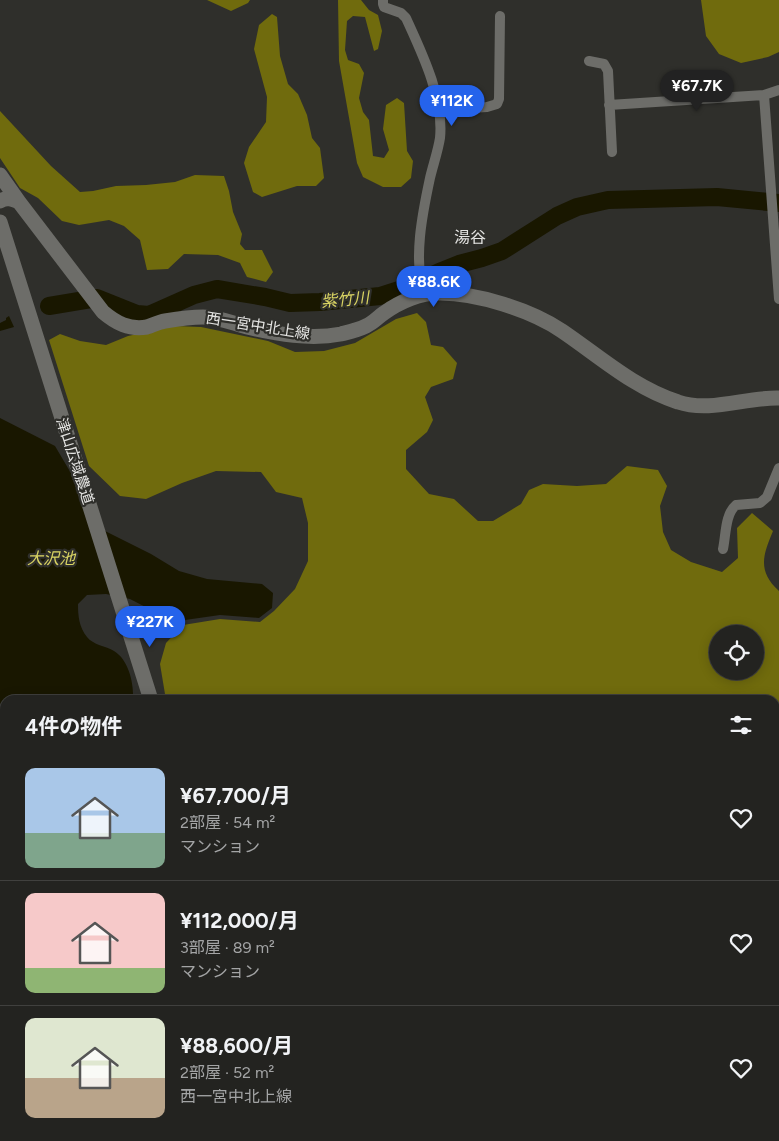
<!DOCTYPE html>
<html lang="ja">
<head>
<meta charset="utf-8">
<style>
  :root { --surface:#232320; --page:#2b2b29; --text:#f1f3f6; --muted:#a3a4a5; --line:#40403e; --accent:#2563eb }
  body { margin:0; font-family:Figtree,"Noto Sans JP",sans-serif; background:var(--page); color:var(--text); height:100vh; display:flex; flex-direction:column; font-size:19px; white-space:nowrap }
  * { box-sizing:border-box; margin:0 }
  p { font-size:16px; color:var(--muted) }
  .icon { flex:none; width:28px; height:28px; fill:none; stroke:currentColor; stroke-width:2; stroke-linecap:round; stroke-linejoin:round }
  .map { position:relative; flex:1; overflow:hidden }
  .details { position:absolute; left:0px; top:695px; width:780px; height:446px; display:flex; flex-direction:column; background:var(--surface); border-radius:15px 15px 0 0; box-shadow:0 2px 12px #0003,0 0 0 1px var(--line) }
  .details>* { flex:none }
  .buttons { position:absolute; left:709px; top:625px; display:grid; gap:10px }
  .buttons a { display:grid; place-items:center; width:55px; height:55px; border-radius:50%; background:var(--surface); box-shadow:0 2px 12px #0003,0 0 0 1px var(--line); font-size:25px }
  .price { position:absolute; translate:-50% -42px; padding:0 11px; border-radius:18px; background:var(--accent); color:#fff; font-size:16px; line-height:32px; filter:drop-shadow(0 1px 2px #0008) }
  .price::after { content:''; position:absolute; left:50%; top:30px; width:15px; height:11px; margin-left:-8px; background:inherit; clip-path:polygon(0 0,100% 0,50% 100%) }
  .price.selected { background:#222; color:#fff }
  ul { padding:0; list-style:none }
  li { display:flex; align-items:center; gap:15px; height:125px; padding:0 25px }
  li+li { border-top:1px solid var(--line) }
  li span { display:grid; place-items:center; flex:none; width:140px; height:100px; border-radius:10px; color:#555 }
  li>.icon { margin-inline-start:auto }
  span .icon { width:60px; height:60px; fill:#fffc; stroke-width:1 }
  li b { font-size:21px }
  h2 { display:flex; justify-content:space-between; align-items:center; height:60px; padding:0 25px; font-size:21px }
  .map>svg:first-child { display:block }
</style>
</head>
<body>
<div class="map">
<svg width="779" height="1141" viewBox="0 0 779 1141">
  <rect width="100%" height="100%" fill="#2f2f2b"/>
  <!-- forest -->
  <path fill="#706b0d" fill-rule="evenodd" d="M207 0H250L248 3 231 11Z
    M338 0H361L369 10 378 15 382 31 378 49 374 51 365 17 353 16 347 21 345 50 348 60 359 64 364 73 359 98 363 112 369 120 373 156 384 158 389 150 383 129 386 105 397 98 404 103 407 151 413 161 411 178 401 187H383L363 177 357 163 339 61Z
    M701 0H779V52L768 57 741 63 719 54 706 36Z
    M272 14 277 17 280 56 288 84 298 94 307 115 312 138 320 148 324 178 316 186H297L262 197 253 192 244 163 249 147 266 122 267 97 254 49 259 25Z
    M0 111 51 166 80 192 93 191 116 186 146 185 175 182 195 175 224 176 229 191 233 212 242 234 240 244 245 250H262L273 272 266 282 247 277 240 263 218 255 184 254 168 269 147 270 140 240 124 226 109 220 79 225 62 221 38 198 20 188 0 158Z
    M417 313 426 322 431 345 443 347 457 363 453 379 431 387 425 397 433 420 427 432 406 450V469L429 494 454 499 478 521H493L521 504 529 490 543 484 577 486 606 484 627 466 658 470 667 486 660 506 663 532 671 550 691 562 722 572 738 558 737 528 752 513 773 531C763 555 757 571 779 591V896L775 900V700H166L160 664 166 643 183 625 220 619 260 622 274 611 295 589 308 561V523L302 498 276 492 261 472 216 471 182 483 146 499 120 496 89 466 49 340 60 334 80 341 106 345 128 336 175 326 201 327 268 341 295 352 324 351 355 343 396 319ZM718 634H755V671H718Z
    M5 770V886L0 888V778Z
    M0 932 5 938V1054L0 1060Z
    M5 1107V1136H197L199 1141H0V1109Z"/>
  <!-- water -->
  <path fill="#191700" d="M9 316 14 327 0 331V323L6 320V318Z
    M0 418 55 446 75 480 91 524 151 554 179 571 207 579 262 584 273 593 272 608 259 618 220 615 185 620 163 616 130 599 106 594 87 595 78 604C78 616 79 627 87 637 93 645 106 646 114 651 129 660 134 684 133 700H5V759L0 767Z"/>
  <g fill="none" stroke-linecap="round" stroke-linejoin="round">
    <!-- river -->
    <path stroke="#191700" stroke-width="18" d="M49 306 97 298 137 314 149 315 194 295 217 289 265 297 290 303 320 302 380 296 408 287 439 272 459 264 482 258 502 251 557 216 577 207 608 200 717 197 779 203"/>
    <!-- street -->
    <path stroke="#6d6d69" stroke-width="10" d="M383 0V4L384 7 401 13 406 18C422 53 444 98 440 138 438 151 433 165 430 178 421 220 415 253 422 295
      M589 61 604 64 608 71 612 152
      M764 95 779 299
      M609 105 764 95 779 90
      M438 110 487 107 497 104 499 99 500 16
      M723 549C726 535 725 514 736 505L760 503 767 497 779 468
      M775 986 779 973
      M775 1005 779 1011
      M0 1075 5 1068
      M301 1141 305 1140 308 1141"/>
    <!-- secondary -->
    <path stroke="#6d6d69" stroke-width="15" d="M0 175 19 202
      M0 201C7 197 12 199 19 202L103 312C116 323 129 330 147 327 153 325 159 322 165 321 177 319 191 317 203 317 219 317 232 323 247 327 277 334 310 340 341 334 349 332 358 330 366 326 373 323 378 317 384 313 399 302 422 292 440 293 477 293 531 310 562 331 599 356 634 388 678 402 710 413 746 397 779 398
      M0 222 151 700
      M289 1136 291 1141"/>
  </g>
  <g text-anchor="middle" stroke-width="4.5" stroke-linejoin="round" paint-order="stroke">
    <!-- street labels -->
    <g font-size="15" fill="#e4e4e2" stroke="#2f2f2b">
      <text transform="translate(258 326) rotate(9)" y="5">西一宮中北上線</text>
      <text transform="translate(75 461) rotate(72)" y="5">津山広域農道</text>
    </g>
    <!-- neighbourhood labels -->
    <g font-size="16" fill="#e4e4e2" stroke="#2f2f2b">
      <text x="470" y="243">湯谷</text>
    </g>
    <!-- water labels -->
    <g font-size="16" font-style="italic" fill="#dad463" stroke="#2f2f2b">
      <text transform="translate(345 299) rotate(-5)" y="6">紫竹川</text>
      <text x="51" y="564">大沢池</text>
    </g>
  </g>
</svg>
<div class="buttons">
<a><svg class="icon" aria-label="locate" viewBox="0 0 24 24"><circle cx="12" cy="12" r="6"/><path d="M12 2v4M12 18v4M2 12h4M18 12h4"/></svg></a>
</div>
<b class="price selected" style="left:697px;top:112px">¥67.7K</b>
<b class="price" style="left:452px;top:127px">¥112K</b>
<b class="price" style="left:434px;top:308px">¥88.6K</b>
<b class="price" style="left:150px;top:648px">¥227K</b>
<section class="details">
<h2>4件の物件<svg class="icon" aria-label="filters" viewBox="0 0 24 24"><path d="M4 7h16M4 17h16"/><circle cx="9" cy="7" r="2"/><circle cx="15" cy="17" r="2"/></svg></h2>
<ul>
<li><span style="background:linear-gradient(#a9c7e8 65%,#7fa58c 0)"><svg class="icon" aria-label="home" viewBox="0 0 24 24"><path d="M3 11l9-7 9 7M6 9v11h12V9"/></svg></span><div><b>¥67,700/月</b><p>2部屋 · 54 m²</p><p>マンション</p></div><svg class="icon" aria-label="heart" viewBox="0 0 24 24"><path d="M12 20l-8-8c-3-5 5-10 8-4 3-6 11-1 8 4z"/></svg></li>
<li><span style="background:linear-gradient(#f6c9c9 75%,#8fb573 0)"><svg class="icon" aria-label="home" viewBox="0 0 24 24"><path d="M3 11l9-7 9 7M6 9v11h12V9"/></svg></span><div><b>¥112,000/月</b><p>3部屋 · 89 m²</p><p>マンション</p></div><svg class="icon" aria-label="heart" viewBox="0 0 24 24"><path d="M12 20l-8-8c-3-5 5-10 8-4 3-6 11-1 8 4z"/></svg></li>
<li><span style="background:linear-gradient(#dfe7d0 60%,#b9a48a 0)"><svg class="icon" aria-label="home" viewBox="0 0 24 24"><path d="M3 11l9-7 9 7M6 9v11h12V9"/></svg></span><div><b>¥88,600/月</b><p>2部屋 · 52 m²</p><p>西一宮中北上線</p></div><svg class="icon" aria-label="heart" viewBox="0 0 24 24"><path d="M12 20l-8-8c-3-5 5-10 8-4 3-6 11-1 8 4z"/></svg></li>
</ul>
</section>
</div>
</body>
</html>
